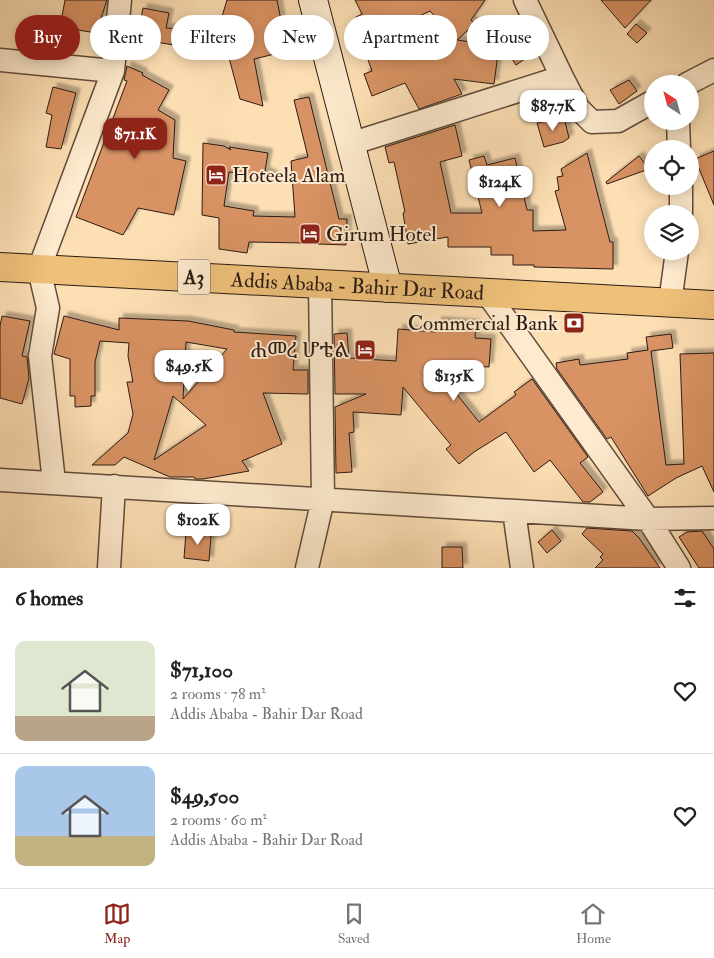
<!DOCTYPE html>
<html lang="en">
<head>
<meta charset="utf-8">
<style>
  :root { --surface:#fff; --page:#f2f2f2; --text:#222; --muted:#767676; --line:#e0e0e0; --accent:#8f2418 }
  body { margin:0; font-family:"IM FELL Double Pica","Noto Serif Ethiopic",serif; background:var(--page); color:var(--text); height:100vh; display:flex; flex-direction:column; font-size:19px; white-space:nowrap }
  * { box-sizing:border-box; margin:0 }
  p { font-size:16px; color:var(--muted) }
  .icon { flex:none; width:28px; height:28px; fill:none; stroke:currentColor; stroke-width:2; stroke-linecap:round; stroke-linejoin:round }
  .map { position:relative; height:568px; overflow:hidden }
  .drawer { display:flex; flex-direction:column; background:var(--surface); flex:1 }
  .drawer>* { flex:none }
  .top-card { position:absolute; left:15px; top:15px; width:685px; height:45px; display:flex; gap:10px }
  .needle { width:32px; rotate:324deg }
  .fabs { position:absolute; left:644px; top:75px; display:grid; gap:10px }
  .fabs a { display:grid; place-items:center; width:55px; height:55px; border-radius:50%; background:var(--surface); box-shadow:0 2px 12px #0003; font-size:25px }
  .price { position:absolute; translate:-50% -42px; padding:0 11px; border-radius:10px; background:#fff; color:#222; font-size:16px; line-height:32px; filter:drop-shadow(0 1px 2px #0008) }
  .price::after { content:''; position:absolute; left:50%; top:30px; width:15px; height:11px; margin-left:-8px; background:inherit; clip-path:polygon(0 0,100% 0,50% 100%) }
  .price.current { background:var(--accent); color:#fff }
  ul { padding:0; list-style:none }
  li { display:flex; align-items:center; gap:15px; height:125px; padding:0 15px }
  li+li { border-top:1px solid var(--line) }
  li span { display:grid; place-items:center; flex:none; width:140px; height:100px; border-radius:10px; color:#555 }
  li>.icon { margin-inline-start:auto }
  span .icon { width:60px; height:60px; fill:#fffc; stroke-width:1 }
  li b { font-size:21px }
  h2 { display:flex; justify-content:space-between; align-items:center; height:60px; padding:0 15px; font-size:21px }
  .chip { padding:0 18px; border-radius:22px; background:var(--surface); box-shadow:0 2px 12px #0003; font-size:18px; line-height:45px }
  .chip.current { background:var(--accent); color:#fff }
  .tab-bar { display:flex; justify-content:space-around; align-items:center; height:70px; border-top:1px solid var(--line); background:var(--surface); font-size:14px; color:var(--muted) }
  .tab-bar a { display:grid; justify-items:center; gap:2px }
  .tab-bar .current { color:var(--accent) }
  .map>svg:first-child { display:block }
</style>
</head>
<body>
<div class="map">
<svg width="714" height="568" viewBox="0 0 714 568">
  <defs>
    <filter id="shadow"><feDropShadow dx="4.5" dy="-4.5" stdDeviation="1" flood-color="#0004"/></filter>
  </defs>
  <rect width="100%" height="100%" fill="#fddfb4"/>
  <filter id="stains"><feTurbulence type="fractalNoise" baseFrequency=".004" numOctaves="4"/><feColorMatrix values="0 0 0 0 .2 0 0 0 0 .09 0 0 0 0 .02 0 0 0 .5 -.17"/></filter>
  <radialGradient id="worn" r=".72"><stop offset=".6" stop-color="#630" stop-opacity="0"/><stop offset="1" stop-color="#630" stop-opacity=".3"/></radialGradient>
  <!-- building -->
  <path fill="#d89264" stroke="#2b1b14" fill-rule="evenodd" filter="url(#shadow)" d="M65 0H107L96 33 60 27Z
    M227 0H277L287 51 254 59 263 106 240 99 228 54 238 52 232 18 220 23Z
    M355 0H485L471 20 475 24 457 40 499 46 494 84 454 79 462 94 419 109 405 83 372 96 364 74 372 71 363 46 369 44 356 17 362 14ZM430 11 447 29 421 54 409 21Z
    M601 0H651L625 28Z
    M143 8 169 13 166 28 181 29 180 46 137 39Z
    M636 24 647 33 637 43 627 34Z
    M521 26 535 52 516 65 500 41Z
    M127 66 143 73 142 75 169 90 158 110 175 120 173 158 186 161 174 215 138 208 123 235 76 217 127 81 124 80Z
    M629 80 637 91 619 104 610 90Z
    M53 87 76 93 61 149 46 147 52 115 46 113Z
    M309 97 339 219H347L346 245 318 244 317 232H304V243L249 242 247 253 219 249V218L202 215 203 143 224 146 231 150 229 147 268 153 265 171 279 179 229 172 224 206 254 211 253 216 295 217 291 161 308 157 294 100Z
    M564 117 569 138 563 142 544 147 537 123Z
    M455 125 462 156 440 162 451 213H482L469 160 484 156 487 165 515 158 527 210H533V231L566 230 555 191 559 190 557 177 563 176 561 169 587 153 610 242H613V269L534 267V265H513V255H491V247H448V237L408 244 403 213 405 212 394 162 389 163 385 147Z
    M714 151V205L695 159Z
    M639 156 649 169 607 184 606 182Z
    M2 316 30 321 22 356 27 357 29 378 22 404 0 398V326Z
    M64 316 119 330V318L188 321 234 330V332L296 336 293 370H308V394L263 393 282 444 242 461 249 471 203 479H195L194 477H170L124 457 115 465H92L128 433 133 414 127 382H133L128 356 129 343 100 341 95 362V396H91V406L75 407V396H70V359L54 354ZM186 342 227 349 183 399ZM173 396 206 425 154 460Z
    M437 321 476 324 475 338 491 339 489 367 439 364 456 383 451 387 479 422 516 395 514 392 532 379 588 457 580 463 603 492 590 502H583L550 460 534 472 506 432 474 452 459 464 446 449 451 445 403 387 401 415 353 412 354 432 349 433 352 472 336 473 335 407 366 394H335L334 334 347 333 349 358 396 361 398 329 436 332Z
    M671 334 673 348 651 351 666 465 684 464 680 354 714 353V492L702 466 676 478 648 496 611 437 607 439 557 369 556 363 579 359 580 365 628 359 627 353 648 350 646 337Z
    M587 528 632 531 639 538 660 568H595L603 560 600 557 603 554 582 534Z
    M552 530 561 541 547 553 538 542Z
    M702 531 714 549V568H699L679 537 687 532Z
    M186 532 211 535 209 561 184 558Z
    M442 547H462L463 568H442Z"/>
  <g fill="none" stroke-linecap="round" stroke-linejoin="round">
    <!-- street casing -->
    <g stroke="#604c3c" stroke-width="25">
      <path id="street" d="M525 0 562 77 578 108 592 122 618 121 652 102
        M0 60 113 71
        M687 84 714 70
        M678 121 679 149
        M350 144 562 77
        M681 186V214
        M487 293 648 519 679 568
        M670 303 677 251
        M0 480 648 519 714 518
        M54 482 40 356 48 308 39 269 113 71 120 0
        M514 511 522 568
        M109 568 114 486
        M307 568 323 499 320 284"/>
    </g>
    <!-- secondary casing -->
    <g stroke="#2b1b14" stroke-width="30">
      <path id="secondary" d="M313 0 388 288"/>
    </g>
    <!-- highway casing -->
    <g stroke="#2b1b14" stroke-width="30">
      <g id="highway">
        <path id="s1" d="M0 267 714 305"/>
      </g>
    </g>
    <!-- street -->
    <use href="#street" stroke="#feeace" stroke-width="22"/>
    <!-- secondary -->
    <use href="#secondary" stroke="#feeace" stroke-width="28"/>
    <!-- highway -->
    <use href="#highway" stroke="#eec07a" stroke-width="28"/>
  </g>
  <!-- icons -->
  <defs>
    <g id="hotel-square" transform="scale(1.125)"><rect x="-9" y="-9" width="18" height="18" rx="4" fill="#8f2418" stroke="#feeace"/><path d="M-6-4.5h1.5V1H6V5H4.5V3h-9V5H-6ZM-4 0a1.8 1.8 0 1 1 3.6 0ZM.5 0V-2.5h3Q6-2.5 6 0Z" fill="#fff"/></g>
    <g id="bank-square" transform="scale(1.125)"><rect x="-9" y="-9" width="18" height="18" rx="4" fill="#8f2418" stroke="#feeace"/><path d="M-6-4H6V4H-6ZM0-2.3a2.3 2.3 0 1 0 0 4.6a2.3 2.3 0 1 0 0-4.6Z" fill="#fff"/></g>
  </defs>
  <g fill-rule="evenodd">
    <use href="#hotel-square" x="216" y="175"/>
    <use href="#hotel-square" x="310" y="234"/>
    <use href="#bank-square" x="574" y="323"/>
    <use href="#hotel-square" x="365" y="350"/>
  </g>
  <g text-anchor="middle" stroke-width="4" stroke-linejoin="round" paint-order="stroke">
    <!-- shield labels -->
    <rect fill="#feeace" stroke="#6a594c" stroke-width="1" x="178" y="259.5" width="32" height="35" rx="4"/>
    <g font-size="20" font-weight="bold" fill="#2b1b14">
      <text x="194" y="284">A3</text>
    </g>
    <!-- poi labels -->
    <g font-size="21" fill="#2b1b14" stroke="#feeace" text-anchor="start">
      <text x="232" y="182">Hoteela Alam</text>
      <text x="326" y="241">Girum Hotel</text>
      <text x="558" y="330" text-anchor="end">Commercial Bank</text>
      <text x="349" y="357" text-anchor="end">ሐመረ ሆቴል</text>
    </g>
    <!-- street labels -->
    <g font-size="21" fill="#2b1b14" stroke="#feeace">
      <text dy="7" stroke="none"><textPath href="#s1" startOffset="358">Addis Ababa - Bahir Dar Road</textPath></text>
    </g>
  </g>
  <rect width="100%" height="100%" filter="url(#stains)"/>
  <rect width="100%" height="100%" fill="url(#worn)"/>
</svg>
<div class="fabs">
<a><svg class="needle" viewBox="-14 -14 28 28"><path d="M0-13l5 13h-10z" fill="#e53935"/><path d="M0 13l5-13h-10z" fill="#767676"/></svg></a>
<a><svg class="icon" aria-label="locate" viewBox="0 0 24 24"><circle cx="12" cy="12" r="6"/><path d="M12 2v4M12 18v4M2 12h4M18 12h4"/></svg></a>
<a><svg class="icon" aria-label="layers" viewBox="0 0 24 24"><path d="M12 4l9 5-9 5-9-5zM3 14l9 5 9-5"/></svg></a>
</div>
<b class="price" style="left:553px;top:132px">$87.7K</b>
<b class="price current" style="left:135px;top:160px">$71.1K</b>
<b class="price" style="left:500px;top:208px">$124K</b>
<b class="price" style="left:189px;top:392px">$49.5K</b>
<b class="price" style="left:454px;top:402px">$135K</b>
<b class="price" style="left:198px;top:546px">$102K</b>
<div class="top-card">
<a class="chip current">Buy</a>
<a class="chip">Rent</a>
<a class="chip">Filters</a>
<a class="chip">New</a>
<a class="chip">Apartment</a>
<a class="chip">House</a>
</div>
</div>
<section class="drawer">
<h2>6 homes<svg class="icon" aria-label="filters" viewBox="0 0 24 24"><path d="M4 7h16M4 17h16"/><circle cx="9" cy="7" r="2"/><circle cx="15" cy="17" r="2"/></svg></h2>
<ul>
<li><span style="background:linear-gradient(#dfe7d0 75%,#b9a48a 0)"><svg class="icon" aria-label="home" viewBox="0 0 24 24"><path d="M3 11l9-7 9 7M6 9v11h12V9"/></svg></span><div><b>$71,100</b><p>2 rooms · 78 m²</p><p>Addis Ababa - Bahir Dar Road</p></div><svg class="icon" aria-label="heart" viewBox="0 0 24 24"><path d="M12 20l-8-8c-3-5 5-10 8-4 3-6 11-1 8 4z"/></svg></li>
<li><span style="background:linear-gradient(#a9c7e8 70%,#c2b280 0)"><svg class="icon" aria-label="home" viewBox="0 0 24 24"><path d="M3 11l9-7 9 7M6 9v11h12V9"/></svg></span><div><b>$49,500</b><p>2 rooms · 60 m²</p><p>Addis Ababa - Bahir Dar Road</p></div><svg class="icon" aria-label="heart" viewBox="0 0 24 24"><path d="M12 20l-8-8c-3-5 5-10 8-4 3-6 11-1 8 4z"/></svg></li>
</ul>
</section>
<nav class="tab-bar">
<a class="current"><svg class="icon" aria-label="map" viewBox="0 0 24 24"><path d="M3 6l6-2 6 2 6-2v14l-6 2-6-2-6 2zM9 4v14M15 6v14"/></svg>Map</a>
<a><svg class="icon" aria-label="saved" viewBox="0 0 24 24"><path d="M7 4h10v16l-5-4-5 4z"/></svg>Saved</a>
<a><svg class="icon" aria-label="home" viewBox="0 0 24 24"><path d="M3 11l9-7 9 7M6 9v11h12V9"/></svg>Home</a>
</nav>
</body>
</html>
